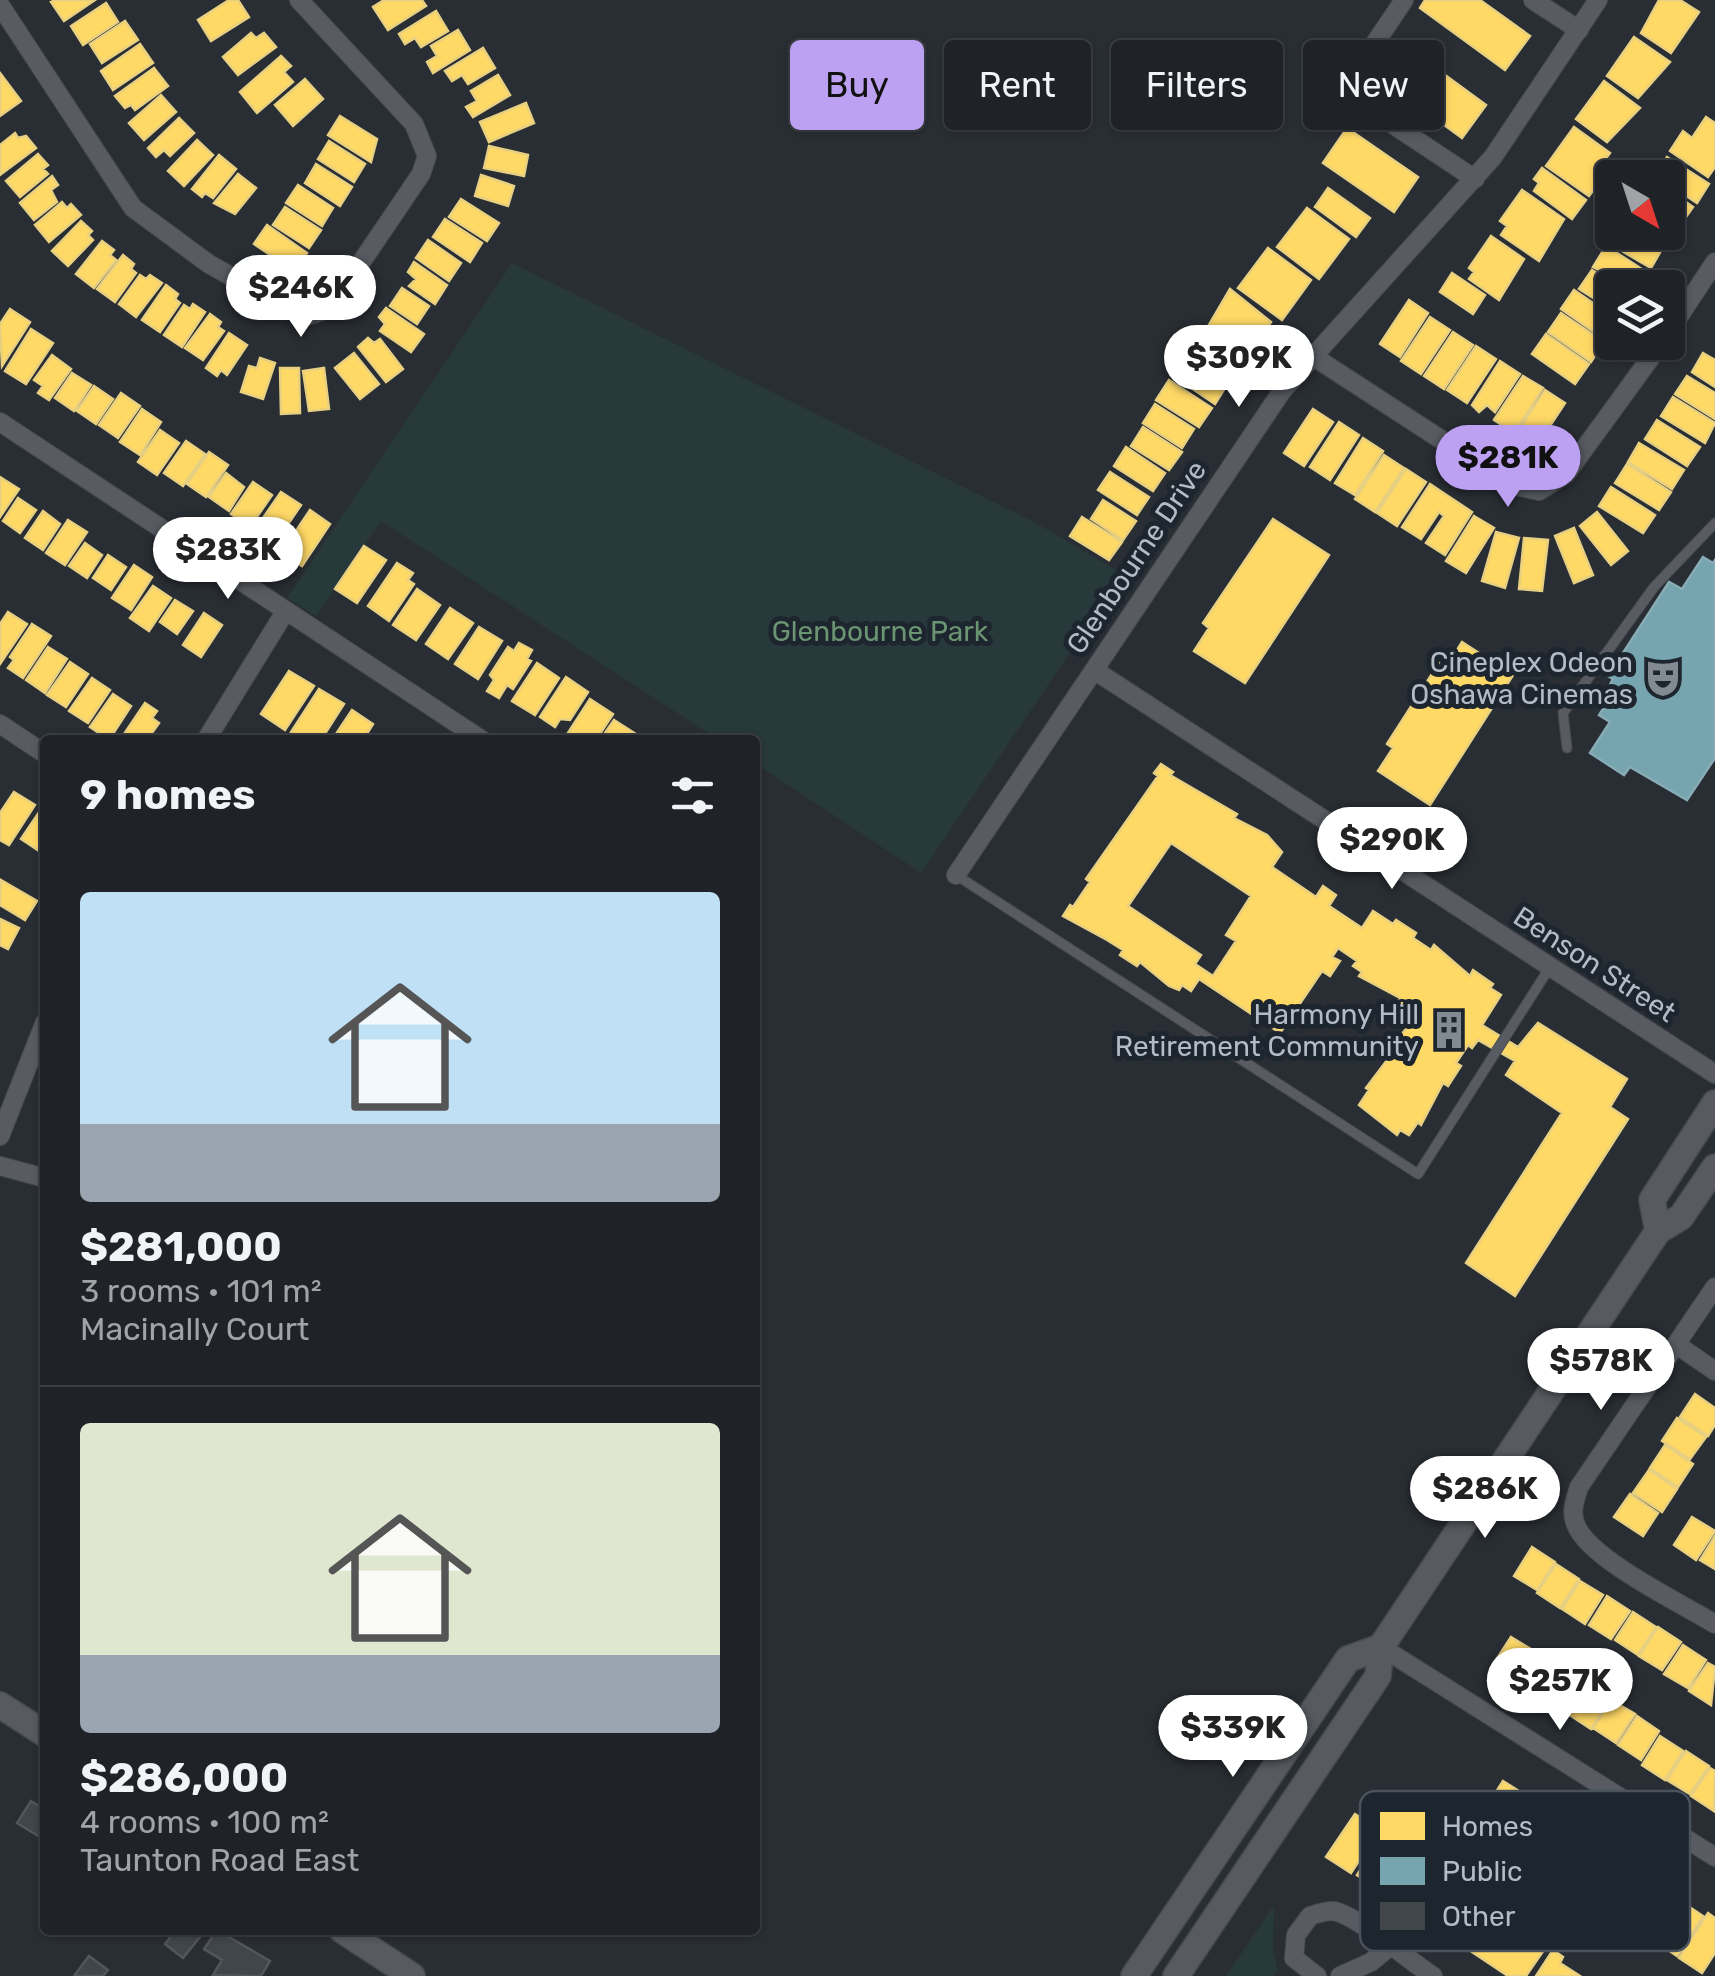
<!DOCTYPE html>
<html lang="en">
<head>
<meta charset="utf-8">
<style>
  :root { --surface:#1f2227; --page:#272a2f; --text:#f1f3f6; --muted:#a1a4a7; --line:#3c3f44; --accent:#bca0f2 }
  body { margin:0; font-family:Rubik,sans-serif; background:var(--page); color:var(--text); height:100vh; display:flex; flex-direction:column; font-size:38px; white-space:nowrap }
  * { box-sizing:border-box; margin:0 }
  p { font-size:32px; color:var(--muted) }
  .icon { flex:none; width:55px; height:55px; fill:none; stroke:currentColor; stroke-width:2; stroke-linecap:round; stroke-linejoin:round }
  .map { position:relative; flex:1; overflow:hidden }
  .panel { position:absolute; left:40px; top:735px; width:720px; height:1200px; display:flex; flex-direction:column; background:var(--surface); border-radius:10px; box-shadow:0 2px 8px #0004,0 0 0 2px var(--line) }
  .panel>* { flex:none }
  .top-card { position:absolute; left:790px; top:40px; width:775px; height:90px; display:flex; gap:20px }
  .needle { width:65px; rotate:141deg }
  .tools { position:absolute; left:1595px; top:160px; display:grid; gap:20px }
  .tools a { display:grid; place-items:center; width:90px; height:90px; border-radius:10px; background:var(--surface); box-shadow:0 2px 8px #0004,0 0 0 2px var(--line); font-size:50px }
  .price { position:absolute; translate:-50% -85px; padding:0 22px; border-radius:35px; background:#fff; color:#222; font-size:32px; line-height:65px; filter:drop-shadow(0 2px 5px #0008) }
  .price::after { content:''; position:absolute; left:50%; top:60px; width:30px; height:22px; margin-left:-15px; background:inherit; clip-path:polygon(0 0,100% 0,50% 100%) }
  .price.active { background:var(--accent); color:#111 }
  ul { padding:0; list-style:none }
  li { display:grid; align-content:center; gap:20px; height:530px; padding:0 40px }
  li+li { border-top:2px solid var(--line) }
  li span { display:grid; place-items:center; height:310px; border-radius:10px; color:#555 }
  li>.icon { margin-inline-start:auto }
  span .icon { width:180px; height:180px; fill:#fffc; stroke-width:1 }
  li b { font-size:42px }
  h2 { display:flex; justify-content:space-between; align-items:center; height:120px; padding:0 40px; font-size:42px }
  .chip { padding:0 35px; border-radius:10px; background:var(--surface); box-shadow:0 2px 8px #0004,0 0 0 2px var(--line); font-size:35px; line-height:90px }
  .chip.active { background:var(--accent); color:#111 }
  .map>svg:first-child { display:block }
</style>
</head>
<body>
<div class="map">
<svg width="1715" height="1976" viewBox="0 0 1715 1976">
  <rect width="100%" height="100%" fill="#292e34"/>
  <!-- green -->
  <path fill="#27393a" d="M512 263 1036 523 1123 574 921 873 755 763V740H719L381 521 316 616 287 598Z
    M1274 1905 1273 1953 1278 1970 1274 1976H1226Z"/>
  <!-- homes -->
  <path fill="#ffd966" stroke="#e8d082" stroke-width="2.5" fill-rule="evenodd" d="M55 0H95L64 21 51 2Z
    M229 0H238L249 17 211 41 198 20Z
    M384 0H422L426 6 388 30 373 7Z
    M1425 0H1480L1530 36 1505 70 1420 8Z
    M1659 0H1680L1699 12 1671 53 1641 33Z
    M106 3 118 22 83 45 71 26Z
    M436 11 448 31 421 47 415 38 405 44 399 34Z
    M125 21 138 40 102 63 90 44Z
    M458 30 470 50 433 73 427 62 437 56 431 46Z
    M251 33 256 38 264 33 276 47 238 75 223 57Z
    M1634 37 1670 62 1638 98 1607 76Z
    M1400 42 1486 105 1462 138 1376 75Z
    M140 44 153 63 113 90 101 71Z
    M483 48 495 68 468 84 462 75 452 81 445 71Z
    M281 56 291 66 284 72 293 82 257 113 240 92Z
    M154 68 168 86 135 110 131 105 125 108 115 96Z
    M0 73 21 101 0 116Z
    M498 75 510 95 473 117 466 107 477 101 471 91Z
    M305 79 323 99 293 126 275 105Z
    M1604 81 1640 108 1607 142 1576 119Z
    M161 95 176 112 144 140 129 123Z
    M526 103 534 123 489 142 480 122Z
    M340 116 377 139 371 162 328 135Z
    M1706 117 1715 123V167L1708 177 1670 151 1683 131 1692 138Z
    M179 118 194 133 170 156 164 150 156 157 148 148Z
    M1574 127 1610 153 1595 173 1602 178 1589 196 1546 166Z
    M1347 128 1418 177 1394 212 1323 163Z
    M15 133 18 138 26 136 36 148 0 175V145Z
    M197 140 213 155 184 186 168 171Z
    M329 141 365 164 354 182 318 159Z
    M489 146 528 155 524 176 484 168Z
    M38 154 48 165 43 169 48 174 20 197 6 181Z
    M219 155 236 169 213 198 205 193 202 197 192 189Z
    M1667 157 1709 184 1697 203 1668 184V178L1655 176Z
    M316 164 352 187 340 206 305 183Z
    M1542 168 1586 200 1572 219 1534 191 1539 183 1534 179Z
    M238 174 256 188 235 214 214 203Z
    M481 175 514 186 508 206 475 196Z
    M52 176 58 185 51 190 57 202 34 220 20 203Z
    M298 185 333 208 322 226 286 203Z
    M1328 188 1370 218 1356 237 1315 207Z
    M1668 189 1693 207 1681 224 1668 215Z
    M1522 190 1564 219 1539 261 1501 235 1507 226 1500 221Z
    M461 199 499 223 487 241 449 217Z
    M62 202 67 208 71 204 81 215 49 242 35 225Z
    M285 207 321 230 309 248 273 225Z
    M1307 208 1349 239 1319 279 1277 247Z
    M445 219 482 243 470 262 433 237Z
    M81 221 92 231 88 235 93 240 68 266 52 251Z
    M1668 222 1678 228 1666 247 1643 232H1668Z
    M267 225 307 253 294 271 254 244Z
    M1617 232H1635L1662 249 1651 268 1610 244Z
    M1491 236 1524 259 1499 300 1469 279 1474 272 1469 268Z
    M428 240 461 263 449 281 416 258Z
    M102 241 114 250 110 255 116 260 94 288 76 274Z
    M1606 246 1645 271 1634 288 1593 267Z
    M1268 248 1311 280 1282 320 1238 288Z
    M123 255 134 264 131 269 136 273 115 302 97 289Z
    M414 262 447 285 435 304 409 286 416 279 408 272Z
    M1592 270 1620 288H1612V310L1579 289Z
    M1452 273 1485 295 1473 314 1440 292Z
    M140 275 146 279 150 275 162 283 136 317 119 304Z
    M166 285 178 294 175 299 180 303 160 332 142 320Z
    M402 288 429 306 417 324 390 306Z
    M1230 289 1271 322 1246 361 1206 330Z
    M1574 290 1612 316V326L1604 339 1561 309Z
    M1409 300 1428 313 1400 357 1380 344Z
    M193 304 205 312 182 347 164 335 184 305 190 309Z
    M386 308 424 334 411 352 380 331 385 324 379 317Z
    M10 309 30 322 2 366 0 324Z
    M1561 313 1604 342 1591 362 1548 332Z
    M210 314 221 322 218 327 224 331 203 360 185 348Z
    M1430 317 1450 330 1421 374 1401 361Z
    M31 329 53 343 26 384 5 371Z
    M1453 332 1473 345 1444 389 1424 376Z
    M229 333 247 345 227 375 221 370 217 376 206 368Z
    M1546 334 1589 364 1575 384 1532 354Z
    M1202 336 1241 361 1229 380 1190 354Z
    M368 338 374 343 380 339 403 369 386 382 358 347Z
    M1476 346 1496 359 1467 403 1447 390Z
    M354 353 379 384 360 399 335 368Z
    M1703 353 1715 360V387L1692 372Z
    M52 355 71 369 49 400 38 393 43 386 34 380Z
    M260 358 275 363 263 399 241 392 249 366 257 368Z
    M1187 359 1227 385 1215 404 1175 377Z
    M1500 361 1520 374 1495 412 1487 405 1479 412 1472 405Z
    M280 368H299L300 413 281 414Z
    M324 368 329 409 309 411 303 371Z
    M72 373 91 385 74 411 55 398Z
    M1523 376 1543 388 1514 433 1494 420Z
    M1687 376 1715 393V419L1675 394Z
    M1169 380 1212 408 1199 427 1156 400Z
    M94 386 113 399 96 424 77 411Z
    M1545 390 1565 403 1536 447 1516 434Z
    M121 393 140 406 118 438 99 425Z
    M1673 397 1715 423 1705 443 1661 416Z
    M1155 404 1194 429 1182 448 1143 423Z
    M142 409 161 422 140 455 120 442Z
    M1313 409 1333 422 1304 466 1284 453Z
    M1657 420 1700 447 1687 466 1645 439Z
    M1339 422 1359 435 1330 480 1310 467Z
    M1143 427 1182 452 1169 470 1131 446Z
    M160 430 179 443 157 475 138 462Z
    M1363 438 1383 451 1355 495 1335 483Z
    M186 441 205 454 183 486 164 473Z
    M1639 443 1684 470 1672 489 1628 462Z
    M1126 447 1165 473 1153 491 1114 466Z
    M209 452 228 465 206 497 187 484Z
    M1384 455 1404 468 1375 512 1355 499Z
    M1627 464 1671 492 1659 510 1615 483Z
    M1406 469 1426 482 1397 526 1377 513Z
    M1110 472 1149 497 1137 515 1098 490Z
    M226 473 244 487 229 511 209 497Z
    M0 477 19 489 0 517Z
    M253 482 272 495 250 527 231 514Z
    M1430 484 1472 512 1445 555 1426 543 1444 516 1439 512 1421 539 1402 527Z
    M1611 487 1655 515 1643 533 1599 506Z
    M281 492 301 505 274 545 254 531Z
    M18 498 36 510 20 533 3 521Z
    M1103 500 1136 521 1123 540 1091 519Z
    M310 510 330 524 302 566 281 553Z
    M43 511 60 524 43 550 25 538Z
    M1597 512 1628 551 1611 565 1580 526Z
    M1474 516 1494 528 1466 573 1446 561Z
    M1082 517 1122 542 1109 560 1070 536Z
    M1273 519 1329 555 1245 683 1194 651 1209 628 1203 623Z
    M68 520 87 532 65 565 46 553Z
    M1574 528 1593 575 1574 583 1555 536Z
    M1496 532 1519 538 1505 588 1482 581Z
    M1524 538 1548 540 1542 591 1519 589Z
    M85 543 102 555 87 578 69 566Z
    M364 546 386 560 357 603 335 589Z
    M108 555 126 567 111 590 93 578Z
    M397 563 413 573 408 580 414 584 389 621 368 606Z
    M134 565 152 577 131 610 112 598Z
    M153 586 171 598 149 631 130 618Z
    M417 589 440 605 416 640 393 625Z
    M175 600 193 611 177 634 160 622Z
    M450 608 473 623 448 659 426 644Z
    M8 612 27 624 0 664V624Z
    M204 613 222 625 201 657 183 645Z
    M32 624 51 636 23 678 8 668 14 660 10 657Z
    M479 627 502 641 478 679 455 664Z
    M1462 642 1513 675 1430 805 1378 771 1393 748 1387 744 1439 663 1461 677 1467 667 1452 658Z
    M519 643 532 650 527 659 531 661 513 689 507 685 499 698 487 691 494 680 490 675 508 647 514 651Z
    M48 647 67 659 45 693 26 680Z
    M70 662 88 674 66 707 47 695Z
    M537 663 559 678 535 715 512 701Z
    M289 671 314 686 285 730 261 714Z
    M566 677 588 692 570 720 560 719 555 727 540 717Z
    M92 678 110 690 88 723 69 711Z
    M319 689 344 704 321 740H304L291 732Z
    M113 694 131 706 109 740 90 727Z
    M590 699 613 714 596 740H571L566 736Z
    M145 703 157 711 152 718 159 723 147 740H120Z
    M352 710 373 724 363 740H332Z
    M614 720 636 734 632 740H600Z
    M1161 764 1173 772 1170 775 1237 814 1234 818 1267 835 1282 852 1272 867 1316 897 1323 886 1336 895 1329 906 1362 928 1373 911 1393 924 1396 920 1416 933 1413 938 1431 950 1434 945 1470 976 1473 970 1493 984 1490 988 1501 995 1482 1025 1518 1047 1538 1023 1627 1079 1610 1107 1628 1119 1515 1296 1466 1263 1562 1113 1506 1075 1515 1061 1478 1040 1472 1048 1468 1045 1456 1063 1461 1066 1448 1086 1443 1083 1421 1125 1418 1122 1409 1135 1400 1130 1397 1135 1359 1105 1369 1090 1366 1088 1394 1051 1390 1048 1417 1016 1398 1002 1400 998 1359 976 1362 972 1353 966 1357 961 1338 948 1332 957 1340 961 1330 976 1322 971 1280 1033 1199 979 1191 991 1182 985 1179 990 1169 986 1140 962 1137 966 1120 955 1123 950 1107 940 1063 916 1070 905 1073 907 1090 882 1086 879 1158 776 1154 773ZM1171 843 1251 896 1226 935 1236 941 1213 976 1195 964 1201 955 1128 906Z
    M14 792 35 805 9 845 0 840V813Z
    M42 808 45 847 42 853 21 839Z
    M1 880 37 901 25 920 0 905Z
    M0 919 19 928 8 949 0 945Z
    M1695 1394 1715 1408V1425L1708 1436 1680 1417Z
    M1677 1418 1706 1437 1690 1459 1662 1441Z
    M1665 1445 1693 1464 1678 1487 1650 1468Z
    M1649 1470 1677 1489 1662 1512 1633 1493Z
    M1630 1494 1658 1513 1643 1536 1614 1517Z
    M1692 1517 1715 1531 1696 1560 1674 1545Z
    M1715 1536V1569L1700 1560Z
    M1532 1547 1555 1562 1537 1590 1514 1576Z
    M1556 1564 1579 1579 1560 1608 1537 1593Z
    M1580 1581 1603 1595 1585 1624 1562 1609Z
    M1607 1596 1630 1611 1611 1639 1589 1625Z
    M1633 1612 1656 1627 1638 1655 1615 1640Z
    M1658 1627 1681 1642 1662 1670 1639 1656Z
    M1511 1637 1534 1651 1516 1680 1493 1665Z
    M1683 1645 1706 1660 1688 1688 1664 1674Z
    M1536 1653 1558 1667 1536 1701 1522 1691 1526 1684 1519 1680Z
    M1708 1663 1715 1667 1711 1705 1689 1691Z
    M1560 1670 1583 1685 1564 1713 1541 1699Z
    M1586 1686 1609 1701 1591 1729 1568 1714Z
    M1611 1700 1635 1714 1616 1743 1593 1728Z
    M1637 1716 1659 1731 1641 1760 1618 1745Z
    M1660 1736 1683 1751 1665 1780 1642 1765Z
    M1686 1751 1709 1766 1690 1794 1667 1780Z
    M1710 1768 1715 1771 1714 1811 1691 1796Z
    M1503 1781 1527 1796 1497 1842 1474 1827Z
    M1355 1814 1379 1830 1351 1873 1326 1857Z
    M1384 1832 1409 1847 1382 1891 1357 1875Z
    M1479 1900 1513 1923 1510 1928 1528 1940 1534 1930 1550 1941 1526 1976H1508L1463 1946 1469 1937 1459 1930Z
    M1679 1900 1703 1916 1677 1956 1652 1939Z
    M1708 1913 1715 1918V1953L1702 1973 1679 1958Z
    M1553 1950 1563 1957 1560 1963 1580 1976H1536Z"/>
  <!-- public -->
  <path fill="#76a5af" stroke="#88acb6" stroke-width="2.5" d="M1703 557 1713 563 1715 560V758L1687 800 1630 767 1624 775 1590 753 1610 722 1599 715 1614 692 1608 688 1613 679 1608 676 1669 582 1682 589Z"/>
  <!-- building -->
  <path fill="#41464b" stroke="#51565b" stroke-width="2.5" d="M31 1801 45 1810V1840L17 1823Z
    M176 1930 204 1932 183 1958 165 1944Z
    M217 1930 270 1961 261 1976 213 1975 222 1960 204 1949Z
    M89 1956 108 1970 103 1976H74Z"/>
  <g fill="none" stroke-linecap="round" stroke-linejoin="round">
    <!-- lane casing -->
    <g stroke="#474a4f" stroke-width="11">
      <path id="lane" d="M1567 748 1563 713 1654 587 1715 523
        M956 875 1418 1174 1550 967"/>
    </g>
    <!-- street casing -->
    <g stroke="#474a4f" stroke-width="20">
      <path id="street" d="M1404 0 1359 67 1355 90 1368 108 1475 179
        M1533 0 1579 30
        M0 5 133 208 209 264 304 317 323 311 339 295 421 174 427 156 414 124 299 0
        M1668 333 1715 262
        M1311 355 1511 485 1539 491 1566 474 1662 342
        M0 422 482 740
        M1094 670 1715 1074
        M0 724 45 754
        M206 740 285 612
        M956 875 1282 391 1493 157 1598 0
        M0 1136 45 1022
        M0 1166 45 1178
        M1715 1287 1579 1487C1575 1500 1570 1512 1576 1525 1589 1559 1682 1604 1715 1624
        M1677 1345 1715 1371
        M1381 1647 1715 1857
        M1317 1976 1294 1958 1296 1935 1310 1916C1316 1914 1326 1911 1333 1911 1356 1914 1409 1961 1433 1976
        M1340 1976 1371 1962 1388 1948"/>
    </g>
    <!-- secondary casing -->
    <g stroke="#474a4f" stroke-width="28">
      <path id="secondary" d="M1658 1231 1652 1200 1715 1103
        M0 1705 45 1734
        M342 1930 412 1976
        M1134 1976 1348 1659 1381 1647
        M1176 1976 1378 1676 1381 1647 1658 1231 1681 1217 1715 1167"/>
    </g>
    <!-- lane -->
    <use href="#lane" stroke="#585c62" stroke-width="9"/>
    <!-- street -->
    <use href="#street" stroke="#585c62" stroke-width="18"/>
    <!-- secondary -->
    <use href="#secondary" stroke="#575b60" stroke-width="25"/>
  </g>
  <!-- icons -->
  <defs>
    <g id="theatre-bare" transform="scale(3)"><path d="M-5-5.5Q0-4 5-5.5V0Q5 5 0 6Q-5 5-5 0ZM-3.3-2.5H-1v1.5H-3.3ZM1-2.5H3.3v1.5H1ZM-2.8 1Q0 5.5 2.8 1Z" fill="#838a92" stroke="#1d252e" stroke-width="2.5" paint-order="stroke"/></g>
    <g id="building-bare" transform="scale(3)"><path d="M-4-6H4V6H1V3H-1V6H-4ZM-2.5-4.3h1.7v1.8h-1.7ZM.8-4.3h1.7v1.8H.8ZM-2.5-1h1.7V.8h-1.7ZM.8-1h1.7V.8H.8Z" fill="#838a92" stroke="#1d252e" stroke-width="2.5" paint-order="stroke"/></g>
  </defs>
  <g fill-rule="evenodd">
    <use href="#theatre-bare" x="1663" y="678"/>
    <use href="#building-bare" x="1449" y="1030"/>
  </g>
  <g text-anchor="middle" stroke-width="10" stroke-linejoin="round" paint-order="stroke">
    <!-- street labels -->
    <g font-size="28" fill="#b3bbc5" stroke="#1d252e">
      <text transform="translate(1136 557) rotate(-56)" y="10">Glenbourne Drive</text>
      <text transform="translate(1595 964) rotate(33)" y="10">Benson Street</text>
    </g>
    <!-- park labels -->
    <g font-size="28" fill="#6b9472" stroke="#1d252e">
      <text x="880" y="641">Glenbourne Park</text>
    </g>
    <!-- poi labels -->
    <g font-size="28" fill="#b3bbc5" stroke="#1d252e" text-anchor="end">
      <text x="1633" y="672">Cineplex Odeon<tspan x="1633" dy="32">Oshawa Cinemas</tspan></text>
      <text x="1419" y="1024">Harmony Hill<tspan x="1419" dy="32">Retirement Community</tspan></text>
    </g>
  </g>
  <!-- legend -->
  <rect x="1360" y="1791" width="330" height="160" rx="15" fill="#1d252e" stroke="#4a525b" stroke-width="2.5"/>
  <rect x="1380" y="1812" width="45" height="28" fill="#ffd966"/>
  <rect x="1380" y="1857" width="45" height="28" fill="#76a5af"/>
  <rect x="1380" y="1902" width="45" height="28" fill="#41464b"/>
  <g font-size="28" fill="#b3bbc5">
    <text x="1442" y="1836">Homes</text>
    <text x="1442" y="1881">Public</text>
    <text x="1442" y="1926">Other</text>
  </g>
</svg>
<div class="tools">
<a><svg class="needle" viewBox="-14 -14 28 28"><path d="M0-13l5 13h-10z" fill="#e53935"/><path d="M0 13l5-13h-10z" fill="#a1a4a7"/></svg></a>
<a><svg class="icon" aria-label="layers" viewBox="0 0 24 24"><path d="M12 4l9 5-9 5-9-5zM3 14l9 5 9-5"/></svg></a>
</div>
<b class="price" style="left:301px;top:340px">$246K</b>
<b class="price" style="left:1239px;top:410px">$309K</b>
<b class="price active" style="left:1508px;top:510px">$281K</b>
<b class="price" style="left:228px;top:602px">$283K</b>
<b class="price" style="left:1392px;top:892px">$290K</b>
<b class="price" style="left:1601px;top:1413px">$578K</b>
<b class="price" style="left:1485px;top:1541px">$286K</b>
<b class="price" style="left:1560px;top:1733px">$257K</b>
<b class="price" style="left:1233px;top:1780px">$339K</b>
<div class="top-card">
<a class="chip active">Buy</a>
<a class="chip">Rent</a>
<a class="chip">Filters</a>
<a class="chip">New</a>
</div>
<section class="panel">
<h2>9 homes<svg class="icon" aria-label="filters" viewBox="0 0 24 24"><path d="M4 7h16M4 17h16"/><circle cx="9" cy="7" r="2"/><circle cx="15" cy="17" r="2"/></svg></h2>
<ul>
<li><span style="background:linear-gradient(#bfe0f5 75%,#9aa5b1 0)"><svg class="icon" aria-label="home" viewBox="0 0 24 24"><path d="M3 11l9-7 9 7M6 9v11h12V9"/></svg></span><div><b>$281,000</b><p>3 rooms · 101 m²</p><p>Macinally Court</p></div></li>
<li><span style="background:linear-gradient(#dfe7d0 75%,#9aa5b1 0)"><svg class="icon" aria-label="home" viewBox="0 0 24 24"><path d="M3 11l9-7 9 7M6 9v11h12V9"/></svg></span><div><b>$286,000</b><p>4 rooms · 100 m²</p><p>Taunton Road East</p></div></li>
</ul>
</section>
</div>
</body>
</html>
